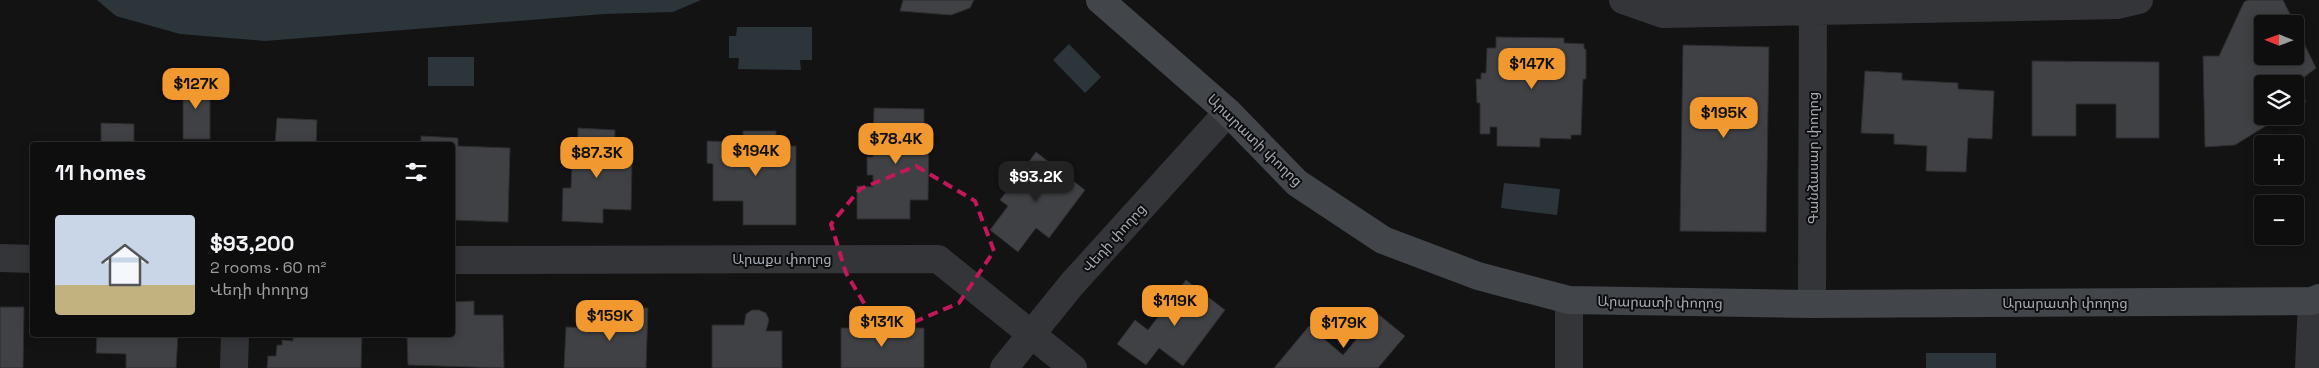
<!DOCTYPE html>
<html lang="en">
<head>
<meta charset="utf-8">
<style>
  :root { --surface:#0e0e0f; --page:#171718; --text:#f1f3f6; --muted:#9b9c9e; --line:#2e2e2f; --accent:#f1982e }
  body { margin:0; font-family:"Space Grotesk","Noto Sans Armenian",sans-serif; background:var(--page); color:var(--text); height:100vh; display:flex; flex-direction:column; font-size:19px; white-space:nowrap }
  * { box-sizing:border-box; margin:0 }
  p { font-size:16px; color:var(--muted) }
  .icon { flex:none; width:28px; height:28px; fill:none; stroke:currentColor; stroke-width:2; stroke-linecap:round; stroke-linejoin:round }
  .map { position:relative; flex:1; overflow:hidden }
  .drawer { position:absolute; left:30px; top:142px; width:425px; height:195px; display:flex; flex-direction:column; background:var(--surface); border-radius:5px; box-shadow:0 2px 12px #0003,0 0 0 1px var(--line) }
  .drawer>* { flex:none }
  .needle { width:32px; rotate:271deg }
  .buttons { position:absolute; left:2254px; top:15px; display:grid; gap:10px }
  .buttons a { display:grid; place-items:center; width:50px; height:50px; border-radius:5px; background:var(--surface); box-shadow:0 2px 12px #0003,0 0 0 1px var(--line); font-size:25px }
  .price { position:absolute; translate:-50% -42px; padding:0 11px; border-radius:10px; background:var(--accent); color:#111; font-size:16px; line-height:32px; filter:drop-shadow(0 1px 2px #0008) }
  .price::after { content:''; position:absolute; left:50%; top:30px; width:15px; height:11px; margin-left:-8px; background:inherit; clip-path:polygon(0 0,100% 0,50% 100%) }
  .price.current { background:#222; color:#fff }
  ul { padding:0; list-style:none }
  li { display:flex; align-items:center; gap:15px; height:125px; padding:0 25px }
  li+li { border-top:1px solid var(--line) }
  li span { display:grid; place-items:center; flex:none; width:140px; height:100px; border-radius:5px; color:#555 }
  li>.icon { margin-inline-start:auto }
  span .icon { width:60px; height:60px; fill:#fffc; stroke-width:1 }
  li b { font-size:21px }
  h2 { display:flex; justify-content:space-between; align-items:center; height:60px; padding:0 25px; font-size:21px }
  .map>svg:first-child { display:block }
</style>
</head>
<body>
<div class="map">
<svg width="2319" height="368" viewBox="0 0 2319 368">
  <rect width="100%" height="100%" fill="#131314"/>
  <!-- water -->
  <path fill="#2b353a" d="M97 0H701L673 12 604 14 265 41 180 34 116 16Z
    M737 27H812V60H800L801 70 738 69 739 58H729V36H736Z
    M1069 44 1101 77 1085 93 1053 60Z
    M428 57H474V86H428Z
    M1504 183 1560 189 1557 215 1501 208Z
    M1926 353H1996V368H1926Z"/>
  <!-- building -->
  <path fill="#3f4144" stroke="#2d2d30" d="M903 0H974L970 8 951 15 900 11Z
    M2248 0H2283L2295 24H2262V56H2295V25L2316 68 2298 82 2306 102 2295 108V84H2262V116H2282L2235 145 2205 147 2203 56H2219L2244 2Z
    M1496 37 1564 38V43L1584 44V49H1586V79H1583L1581 135H1571V139L1540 138V147L1497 146V127H1490V134H1480V103H1477L1476 79H1481V73H1486L1487 48H1496Z
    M1683 45 1769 47 1766 232 1680 231Z
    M2032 61 2159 62V138H2116V104H2076V136H2032Z
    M1865 71 1902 73V80L1958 83V89L1994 91 1992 139 1968 138 1966 172 1926 171 1927 146 1894 144V134L1861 133Z
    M183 82H210V139H183Z
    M874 108 924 109V133H929L928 200H910V219H857V186L873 187V175H867V157H873Z
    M277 118 317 120 316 145H275Z
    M101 123 134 124V145H101Z
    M578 128 615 130 614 161H632L631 210 603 209V223L562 221 563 188H571L572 159H577Z
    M743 131H776V146H796V225H743V201H713V164L707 163V141L743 142Z
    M421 136 458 138V146L510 148 508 222 453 220 452 145H421Z
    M1036 152 1085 190 1049 238 1036 228 1018 252 990 230 1008 206 1000 200Z
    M1186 280 1225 310 1183 366 1159 348 1146 365 1117 344 1135 320 1148 330Z
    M474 301V315H503L504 368 408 365 407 335H452V302Z
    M0 307H24L23 368H0Z
    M620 307 648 308 646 368H564L566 327 594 328V318L620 319Z
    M752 310H759L766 313 769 320 766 331H782V368H712V325H744L746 314Z
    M1378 314 1405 336 1378 368H1274L1309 326 1343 355Z
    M841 328H924V368H841Z
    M97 335H178L176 368H126V354L96 353Z
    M293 335H362L361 368H267L268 356H276L277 345H282V340L293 341Z"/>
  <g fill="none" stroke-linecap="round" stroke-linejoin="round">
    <!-- street -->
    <path stroke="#343539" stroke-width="28" d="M1623 0 1663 14 2118 5 2139 0
      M0 258 32 259
      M452 260 938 259 1073 368
      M1569 300V368
      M1812 304 1813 0
      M234 368 235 335
      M1004 368 1072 284 1228 112
      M2309 368 2312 301"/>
    <!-- secondary -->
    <path stroke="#424549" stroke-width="28" d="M1100 0 1228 112 1297 183 1383 240 1478 276 1569 300 1812 304 2312 301 2319 298"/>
  </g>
  <!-- marked area -->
  <path fill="none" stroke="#c2185b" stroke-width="4" stroke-dasharray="10 6" stroke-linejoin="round" d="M916 166 975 201 994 251 959 303 883 335 846 273 831 224 860 189Z"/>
  <g text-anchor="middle" stroke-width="4" stroke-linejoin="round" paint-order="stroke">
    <!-- street labels -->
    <g font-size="14" fill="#a4abb5" stroke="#0e0e0f">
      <text transform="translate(1255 140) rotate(44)" y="5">Արարատի փողոց</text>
      <text transform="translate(1813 158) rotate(-90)" y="5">Գանձասար փողոց</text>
      <text transform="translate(1114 238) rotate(-48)" y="5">Վեդի փողոց</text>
      <text x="782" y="264">Արաքս փողոց</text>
      <text transform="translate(1660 302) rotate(1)" y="5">Արարատի փողոց</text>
      <text x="2065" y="308">Արարատի փողոց</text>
    </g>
  </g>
</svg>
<div class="buttons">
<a><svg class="needle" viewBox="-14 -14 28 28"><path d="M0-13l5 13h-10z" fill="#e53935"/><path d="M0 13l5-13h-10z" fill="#9b9c9e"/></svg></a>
<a><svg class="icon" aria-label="layers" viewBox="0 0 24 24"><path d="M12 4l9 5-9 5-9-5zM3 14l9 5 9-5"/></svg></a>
<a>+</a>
<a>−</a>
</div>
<b class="price" style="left:1532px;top:90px">$147K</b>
<b class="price" style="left:196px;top:110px">$127K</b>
<b class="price" style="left:1724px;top:139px">$195K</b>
<b class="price" style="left:896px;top:165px">$78.4K</b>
<b class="price" style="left:756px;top:177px">$194K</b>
<b class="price" style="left:597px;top:179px">$87.3K</b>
<b class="price current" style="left:1036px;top:203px">$93.2K</b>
<b class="price" style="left:1175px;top:327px">$119K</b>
<b class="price" style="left:610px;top:342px">$159K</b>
<b class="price" style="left:882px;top:348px">$131K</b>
<b class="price" style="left:1344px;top:349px">$179K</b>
<section class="drawer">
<h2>11 homes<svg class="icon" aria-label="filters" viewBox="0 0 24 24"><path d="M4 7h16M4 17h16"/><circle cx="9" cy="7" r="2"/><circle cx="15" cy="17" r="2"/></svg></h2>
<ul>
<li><span style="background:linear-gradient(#c9d6e8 70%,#c2b280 0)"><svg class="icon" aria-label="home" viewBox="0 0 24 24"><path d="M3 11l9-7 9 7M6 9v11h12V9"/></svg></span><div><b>$93,200</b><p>2 rooms · 60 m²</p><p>Վեդի փողոց</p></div></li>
</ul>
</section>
</div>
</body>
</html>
